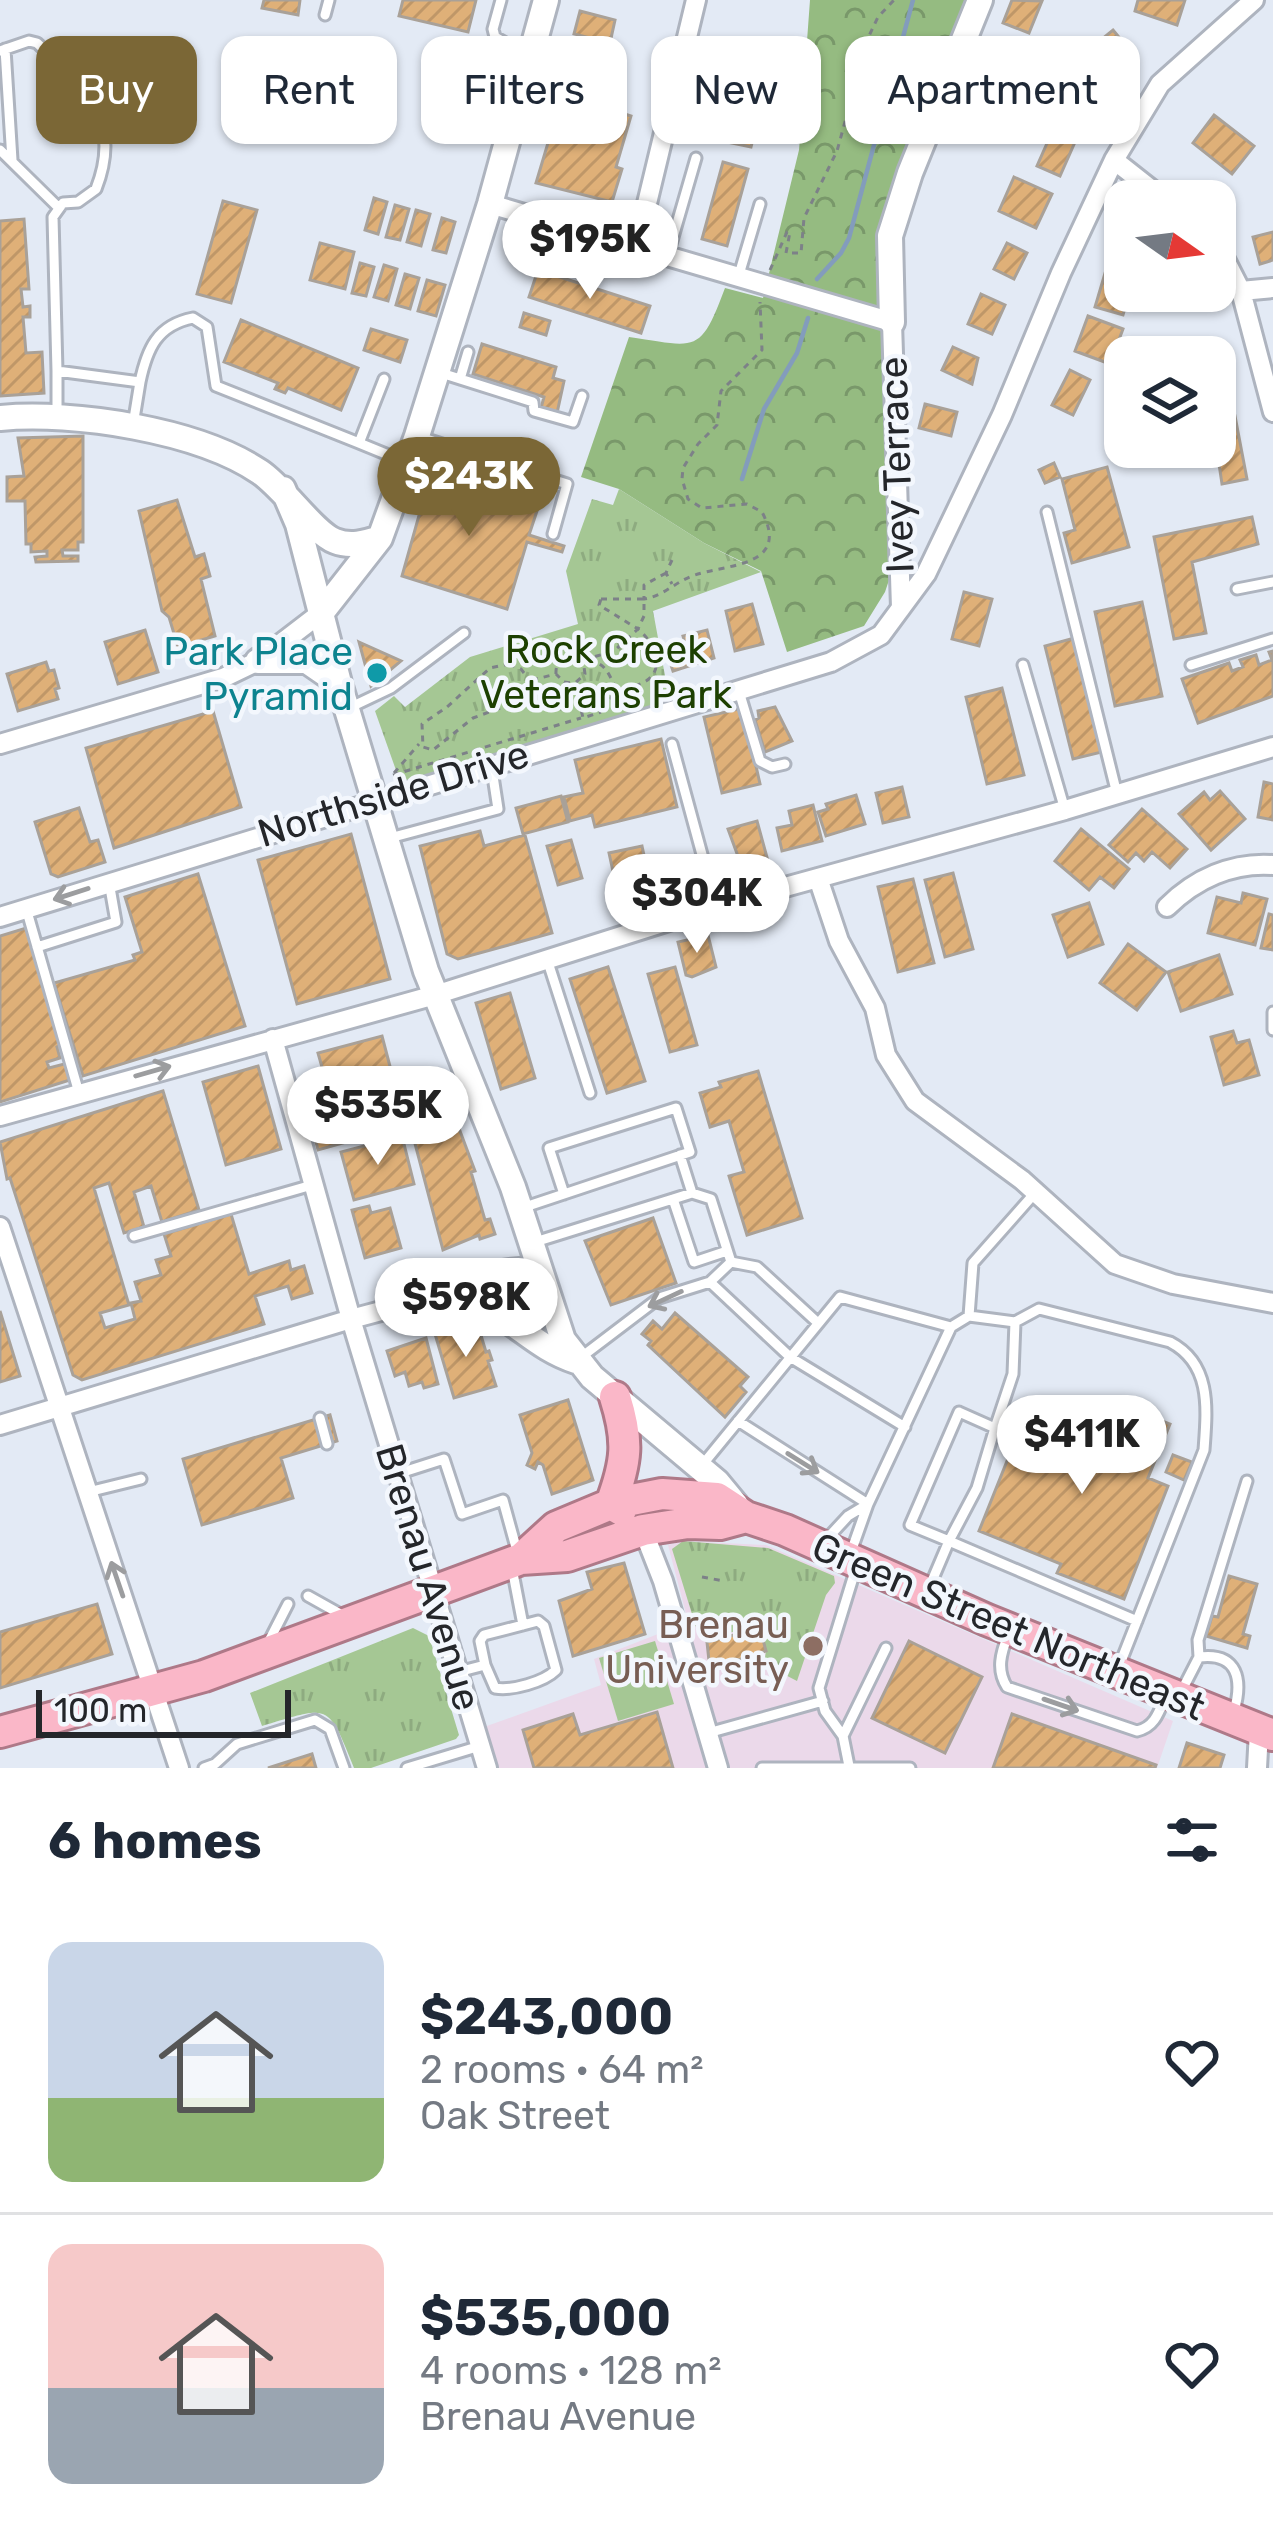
<!DOCTYPE html>
<html lang="en">
<head>
<meta charset="utf-8">
<style>
  :root { --surface:#fff; --page:#f6f6f7; --text:#1f2937; --muted:#747a83; --line:#e0e1e3; --accent:#7b6736 }
  body { margin:0; font-family:Rubik,sans-serif; background:var(--page); color:var(--text); height:100vh; display:flex; flex-direction:column; font-size:45px; white-space:nowrap }
  * { box-sizing:border-box; margin:0 }
  p { font-size:39px; color:var(--muted) }
  .icon { flex:none; width:66px; height:66px; fill:none; stroke:currentColor; stroke-width:2; stroke-linecap:round; stroke-linejoin:round }
  .map { position:relative; height:1768px; overflow:hidden }
  .drawer { display:flex; flex-direction:column; background:var(--surface); flex:1 }
  .drawer>* { flex:none }
  .guide { position:absolute; left:36px; top:36px; width:1203px; height:108px; display:flex; gap:24px }
  .needle { width:78px; rotate:104deg }
  .buttons { position:absolute; left:1104px; top:180px; display:grid; gap:24px }
  .buttons a { display:grid; place-items:center; width:132px; height:132px; border-radius:24px; background:var(--surface); box-shadow:0 3px 9px #0004; font-size:60px }
  .scale { position:absolute; left:36px; bottom:30px; width:255px; box-sizing:border-box; padding-left:12px; border:6px solid #24262a; border-top:0; font-size:33px; line-height:42px; white-space:nowrap; color:#24262a; -webkit-text-stroke:9px #f3f7fd; paint-order:stroke }
  .price { position:absolute; translate:-50% -102px; padding:0 27px; border-radius:42px; background:#fff; color:#222; font-size:39px; line-height:78px; filter:drop-shadow(0 3px 6px #0008) }
  .price::after { content:''; position:absolute; left:50%; top:72px; width:36px; height:27px; margin-left:-18px; background:inherit; clip-path:polygon(0 0,100% 0,50% 100%) }
  .price.on { background:var(--accent); color:#fff }
  ul { padding:0; list-style:none }
  li { display:flex; align-items:center; gap:36px; height:300px; padding:0 48px }
  li+li { border-top:3px solid var(--line) }
  li span { display:grid; place-items:center; flex:none; width:336px; height:240px; border-radius:24px; color:#555 }
  li>.icon { margin-inline-start:auto }
  span .icon { width:144px; height:144px; fill:#fffc; stroke-width:1 }
  li b { font-size:51px }
  h2 { display:flex; justify-content:space-between; align-items:center; height:144px; padding:0 48px; font-size:51px }
  .chip { padding:0 42px; border-radius:24px; background:var(--surface); box-shadow:0 3px 9px #0004; font-size:42px; line-height:108px }
  .chip.on { background:var(--accent); color:#fff }
  .map>svg:first-child { display:block }
</style>
</head>
<body>
<div class="map">
<svg width="1273" height="1768" viewBox="0 0 1273 1768">
  <defs>
    <pattern id="forest-crowns" width="20" height="18" patternUnits="userSpaceOnUse" patternTransform="scale(3)"><rect width="20" height="18" fill="#95bb81"/><path d="M2 6a3 3 0 1 1 6 0M12 15a3 3 0 1 1 6 0" fill="none" stroke="#79986a"/></pattern>
    <pattern id="park-tufts" width="24" height="20" patternUnits="userSpaceOnUse" patternTransform="scale(3)"><rect width="24" height="20" fill="#a5c794"/><path d="M3 7l-1-3M5 7V3M7 7l1-3M15 17l-1-3M17 17v-4M19 17l1-3" fill="none" stroke="#8eab80"/></pattern>
    <pattern id="building-hatch" width="6" height="6" patternUnits="userSpaceOnUse" patternTransform="scale(3)"><rect width="6" height="6" fill="#dfb078"/><path d="M-1 1l2-2M0 6l6-6M5 7l2-2" fill="none" stroke="#bf9768"/></pattern>
  </defs>
  <rect width="100%" height="100%" fill="#e3eaf5"/>
  <!-- education -->
  <path fill="#ebd9ea" d="M683 1541 766 1545 1173 1721 1157 1768H497L484 1727 601 1685 594 1659 658 1634 690 1629 668 1545Z"/>
  <!-- green -->
  <path fill="#a5c794" d="M655 1641 674 1704 618 1721 599 1658Z"/>
  <!-- forest -->
  <path fill="url(#forest-crowns)" d="M810 0H979L890 236 899 550 885 592 864 626 787 652 761 571 704 543 619 489 581 477 629 337C697 347 700 355 725 288L763 298 799 150Z"/>
  <!-- park -->
  <path fill="url(#park-tufts)" d="M619 489 704 543 761 572 653 611 671 708 403 790 375 711 394 696 405 707 470 657 578 624 566 571 592 499 613 505Z
    M683 1541 768 1548 834 1576 835 1583 826 1595 797 1681 764 1664 766 1651 760 1628 699 1637 672 1549Z
    M413 1628 429 1636 459 1735 456 1739 371 1768H354C327 1701 330 1706 262 1726L250 1693Z"/>
  <g fill="none" stroke-linecap="round" stroke-linejoin="round">
    <!-- stream -->
    <path stroke="#839cbc" stroke-width="4.5" d="M817 279 841 253 849 238 913 0
      M742 479 764 409 797 353 808 318"/>
  </g>
  <!-- building -->
  <path fill="url(#building-hatch)" stroke="#a9a198" stroke-width="3" d="M264 0H300L298 15 262 8Z
    M403 0H476L468 32 399 16Z
    M1012 0 1042 1 1029 33 1003 23Z
    M1138 0H1185L1177 25 1135 11Z
    M580 11 615 20 610 43 574 34Z
    M1113 30 1132 53 1109 71 1091 48Z
    M134 41 164 91 143 104 113 54Z
    M565 49 595 57 589 83 559 75Z
    M1006 55 1024 65 1008 93 991 84Z
    M1083 81 1105 95 1085 126 1064 112Z
    M967 101 986 109 976 129 958 121Z
    M603 107 631 116 616 167 622 169 612 202 536 183 556 116 579 123 583 110 600 115Z
    M691 110 757 123 751 147 684 133Z
    M1214 115 1254 146 1232 174 1193 143Z
    M1052 132 1075 142 1060 176 1037 166Z
    M723 162 748 169 727 246 702 239Z
    M1014 177 1052 194 1036 228 999 211Z
    M374 198 387 202 378 234 365 230Z
    M223 201 257 210 231 303 197 294Z
    M395 205 409 209 400 240 386 237Z
    M416 210 430 214 421 246 407 242Z
    M442 218 455 222 446 253 433 250Z
    M24 219 29 289H21L23 307 30 306V317H23L26 353 42 352 44 393 0 396V221Z
    M1273 232V260L1260 264 1253 237Z
    M320 243 354 252 345 289 310 280Z
    M1007 243 1027 253 1014 279 994 269Z
    M360 263 374 267 366 296 352 293Z
    M384 265 397 269 388 301 374 297Z
    M538 270 650 306 641 333 529 297Z
    M1106 270 1125 276V291H1130L1123 315 1095 307Z
    M405 274 419 278 410 309 396 305Z
    M427 280 445 285 436 316 418 311Z
    M1170 291H1202L1207 299 1191 309 1185 300 1179 305Z
    M981 294 1005 305 992 334 968 324Z
    M524 313 550 321 546 335 520 327Z
    M1088 316 1123 329 1110 364 1075 351Z
    M241 320 358 368 341 410 288 388 285 393 275 389 278 383 224 362Z
    M371 329 407 340 400 362 364 350Z
    M482 344 556 367 553 378 564 381 557 413 541 408 544 397 473 374Z
    M953 347 978 358 972 384 942 370Z
    M1070 370 1090 380 1073 415 1052 405Z
    M925 404 957 412 951 436 919 428Z
    M1235 416 1247 479 1222 484 1219 464 1211 466 1207 447H1215V420Z
    M83 436V542H78V550H62L63 556H78V561L36 562 35 557 47 556V551L31 552V544H26L25 501H7V477L24 476 18 438Z
    M434 462 481 476 476 492 537 511 529 535 564 546 562 552 527 542 507 609 402 576Z
    M1054 463 1060 477 1045 483 1039 470Z
    M1107 467 1129 547 1072 563 1064 533 1075 530 1062 479Z
    M177 500 195 557 204 554 210 576 201 579 215 636 178 647 169 617 162 611 139 511Z
    M1252 517 1258 544 1192 562 1206 633 1174 639 1154 537Z
    M964 592 992 599 979 646 952 639Z
    M1142 602 1162 696 1115 706 1095 612Z
    M752 604 763 644 735 651 726 611Z
    M145 630 158 672 118 684 105 642Z
    M707 630 714 658 673 671 668 656 687 650 683 636Z
    M1074 638 1102 752 1073 759 1045 646Z
    M359 642 401 661 371 686Z
    M1273 651V696L1198 723 1182 679 1229 663 1232 671 1243 667 1240 660 1256 655 1259 665 1272 660 1269 652Z
    M46 662 49 671 54 670 59 688 55 689 58 699 18 711 7 674Z
    M1002 688 1024 775 987 784 966 697Z
    M775 707 792 741 765 752 755 720 759 718 758 711Z
    M743 708 760 784 722 793 704 717Z
    M213 711 241 807 114 848 86 748Z
    M661 739 677 807 595 827 592 815 570 821 564 797 583 793 575 760Z
    M1264 782 1273 784V820L1258 817Z
    M902 787 909 817 883 823 876 793Z
    M1220 791 1245 819 1211 850 1179 814 1204 792 1210 800Z
    M856 795 865 824 826 836 818 812 828 809 826 804Z
    M561 796 568 822 523 834 516 808Z
    M813 805 822 841 782 851 777 828 792 825 789 811Z
    M79 808 90 842 98 840 105 862 58 877 51 874 35 822Z
    M1142 809 1187 849 1170 868 1152 852 1144 861 1136 853 1128 862 1109 845Z
    M757 821 768 861 743 870 728 829Z
    M1081 829 1129 869 1114 888 1100 877 1089 890 1055 861Z
    M480 831 484 846 525 835 552 933 458 959 447 954 420 846Z
    M351 834 390 979 297 1004 258 860Z
    M571 840 582 878 558 885 547 846Z
    M642 846 650 883 617 890 609 853Z
    M953 873 973 949 945 957 925 880Z
    M198 874 245 1026 83 1076 54 983 135 960 133 955 142 952 125 897Z
    M913 879 934 963 898 972 878 887Z
    M1243 893 1267 899 1255 945 1208 933 1217 897 1241 903Z
    M1089 903 1103 944 1068 957 1053 915Z
    M1269 914 1273 915V950L1261 948Z
    M26 928 62 1045 57 1047 60 1058 47 1062 49 1068 68 1063 73 1079 0 1102V936Z
    M708 935 716 967 692 977 686 975 678 942Z
    M1128 944 1166 972 1137 1010 1100 983Z
    M1219 955 1232 994 1181 1011 1168 972Z
    M608 967 645 1081 607 1093 570 979Z
    M675 967 697 1045 670 1052 648 974Z
    M510 993 535 1078 501 1089 476 1003Z
    M1233 1031 1237 1043 1249 1040 1259 1075 1224 1085 1211 1037Z
    M382 1036 397 1093 377 1098 386 1131 318 1150 309 1115 347 1105 344 1095 331 1099 318 1053Z
    M258 1066 281 1149 226 1165 203 1082Z
    M758 1071 802 1218 747 1235 729 1176 744 1172 729 1121 710 1127 700 1093 721 1087 719 1082Z
    M163 1091 199 1210 162 1222 151 1186 134 1192 144 1227 124 1233 109 1183 94 1188 129 1305 100 1313 105 1328 135 1319 131 1303 141 1301 135 1282 161 1275 156 1260 171 1256 164 1234 231 1214 249 1274 289 1261 291 1270 304 1266 312 1293 292 1299 288 1286 255 1296 264 1324 82 1380 73 1375 10 1178 7 1179 0 1142Z
    M457 1123 475 1171 471 1172 485 1220 490 1219 495 1234 480 1239 479 1235 443 1250 413 1136Z
    M402 1136 414 1184 354 1200 341 1152Z
    M369 1206 371 1213 390 1208 401 1248 365 1258 352 1210Z
    M653 1218 676 1283 611 1305 585 1241Z
    M0 1311 20 1376 0 1382Z
    M675 1313 748 1377 740 1386 746 1392 725 1417 648 1345 651 1341 642 1334 653 1321 662 1329Z
    M477 1322 486 1352 489 1351 492 1360 488 1361 496 1386 454 1398 435 1334Z
    M426 1338 438 1384 424 1388 422 1382 409 1386 405 1372 395 1376 387 1351Z
    M568 1400 593 1480 552 1494 543 1465 538 1462 535 1469 527 1465 532 1453 520 1415Z
    M1127 1407 1170 1424 1148 1478 1168 1486 1124 1599 1057 1573 1061 1564 979 1531 1021 1426 1034 1431 1043 1410 1115 1438Z
    M330 1415 337 1441 281 1458 293 1498 202 1525 183 1459Z
    M1173 1455 1192 1462 1184 1480 1166 1472Z
    M624 1563 645 1634 573 1656 559 1601 592 1589 587 1572Z
    M1229 1576 1257 1584 1243 1634 1250 1636 1247 1648 1206 1636 1212 1616 1218 1617Z
    M97 1604 112 1654 0 1688V1632Z
    M760 1628 766 1651 719 1666 709 1661 707 1642Z
    M909 1641 982 1677 945 1753 872 1718Z
    M657 1712 673 1768H534L523 1730 573 1714 580 1735Z
    M1012 1714 1156 1765 1155 1768H993Z
    M1187 1743 1224 1755 1220 1768H1179Z
    M312 1754 316 1768H268Z"/>
  <g fill="none" stroke-linecap="round" stroke-linejoin="round">
    <!-- service casing -->
    <g stroke="#aeb4bf" stroke-width="15">
      <path id="service" d="M501 0 493 29 495 37 529 57
        M325 15 329 0
        M5 49 12 160
        M0 51 29 41 37 43C83 87 124 118 96 189L78 202 63 203 53 217 57 371 140 382C147 349 157 325 193 318L207 327 216 386 359 443 384 379
        M0 150 58 207
        M667 258 696 158
        M738 278 760 204
        M438 372 533 402 534 411 573 422 582 396
        M460 379 468 352
        M57 414V371
        M133 425 140 382
        M417 436 567 484 553 534
        M359 443 403 461
        M1047 512 1117 794
        M1237 589 1273 582
        M1023 665 1065 810
        M1191 665 1273 639
        M738 688 760 761 772 767 785 764
        M351 707 391 688 464 633
        M672 744 716 906
        M386 839 498 809 491 763
        M26 908 79 1093
        M37 947 116 922 109 882
        M547 959 590 1093
        M1273 1012V1030
        M680 1155 692 1193
        M673 1199 692 1193 711 1199 731 1262 710 1282
        M525 1207 690 1152 676 1108 549 1148 564 1194
        M134 1236 312 1185
        M535 1242 673 1199 694 1262 727 1251
        M731 1262 757 1267 818 1323
        M969 1316 973 1263 1034 1194
        M951 1327 969 1316 1015 1322 1039 1309 1170 1342C1212 1364 1207 1409 1204 1450L1118 1669
        M580 1358 659 1298 710 1282 790 1357 905 1427
        M320 1418 327 1444
        M738 1421 868 1504
        M995 1428 977 1488 949 1541 1137 1621
        M703 1464 840 1297 951 1327 868 1504 851 1552
        M397 1474 444 1459 462 1514 503 1500 517 1551
        M88 1492 141 1479
        M823 1543 848 1516 868 1504
        M512 1568 523 1625
        M929 1588 949 1541 910 1525 959 1412 995 1428 1013 1374 1015 1322
        M308 1596 342 1615
        M1008 1635C1001 1653 996 1670 1007 1687L1137 1731C1155 1727 1159 1712 1166 1695
        M269 1641 288 1604
        M1199 1657C1238 1652 1243 1680 1234 1711
        M458 1672 485 1665 480 1641 484 1635 538 1621 544 1626 556 1670C544 1682 512 1691 495 1688L485 1665
        M1181 1692 1199 1657 1198 1640 1247 1481
        M708 1733 823 1701
        M843 1736 825 1711 819 1688 856 1568
        M849 1766 843 1736 886 1648
        M204 1768 215 1764 237 1744 315 1720 330 1729 344 1768
        M407 1768 480 1746
        M762 1768H910"/>
    </g>
    <!-- minor casing -->
    <g stroke="#aeb4bf" stroke-width="24">
      <path id="minor" d="M1114 160 1166 201
        M490 204 892 322 901 608
        M1215 240 1241 291 1273 412
        M636 249 696 0
        M1241 291 1273 288
        M0 744 223 678 258 661 322 612
        M818 878 839 941 875 1008 886 1055 915 1101 1022 1180 1115 1264 1173 1284 1273 1303
        M1167 907C1195 879 1232 862 1273 865
        M0 917 831 662 881 635 926 574 1002 415 1061 273 1114 160 1160 84 1254 0
        M273 1039 351 1319 487 1768
        M0 1116 435 995 716 906 1065 810 1273 747
        M0 1227 179 1768
        M430 1298C463 1278 500 1266 538 1268
        M0 1425 351 1319 430 1298H457L514 1285 538 1268
        M643 1530 663 1581 718 1768
        M1257 1768 1259 1731"/>
    </g>
    <!-- tertiary casing -->
    <g stroke="#aeb4bf" stroke-width="30">
      <path id="tertiary" d="M892 322 890 236 910 173 980 0
        M0 418C74 411 198 430 260 472 284 488 314 533 335 541 350 547 365 543 380 538
        M283 489 298 524 339 683 426 971 513 1187 563 1340 592 1377 717 1482 736 1505
        M322 612 380 538 417 436 490 204 546 0
        M258 661H307L339 683
        M457 1298C508 1308 529 1346 576 1361"/>
    </g>
    <!-- trunk casing -->
    <g stroke="#ae7988" stroke-width="36">
      <path id="trunk" d="M615 1397C629 1441 627 1461 611 1504L621 1510
        M521 1559 556 1527 611 1504 662 1494 717 1498 746 1517 785 1530 987 1620 1273 1735
        M0 1732 204 1676 521 1559 567 1556 643 1530 688 1523 720 1524 746 1517"/>
    </g>
    <!-- path -->
    <path stroke="#7d8188" stroke-width="3" stroke-dasharray="6 6" stroke-linecap="butt" d="M770 270 787 232H790L786 253H801L804 218 837 151 868 38 878 17 894 0
      M672 560 666 573 672 584
      M666 573 644 585V599C664 596 676 581 695 575 727 564 791 567 762 512L747 504 702 508 688 499 682 479 683 468 698 444 717 425 721 391 762 350 760 302
      M601 599H644V616L638 629 599 605Z
      M509 664 521 669 530 681 522 700 473 718 433 750 423 747 422 724 447 707 490 668Z
      M556 674C555 658 569 650 583 660L585 674 575 683 583 718 601 712
      M532 680 556 674 564 682 572 683
      M616 708 618 704 611 698 616 688C607 671 605 661 583 660L614 651 638 629C652 640 667 668 646 681 638 686 626 688 616 692
      M394 773 419 744
      M393 775 581 718
      M702 1577 724 1581"/>
    <!-- service -->
    <use href="#service" stroke="#fff" stroke-width="9"/>
    <!-- minor -->
    <use href="#minor" stroke="#fff" stroke-width="18"/>
    <!-- tertiary -->
    <use href="#tertiary" stroke="#fff" stroke-width="24"/>
    <!-- trunk -->
    <use href="#trunk" stroke="#fab7c8" stroke-width="30"/>
  </g>
  <!-- one-way arrows -->
  <defs><path id="oneway-shaft" d="M-6 0H5M1.5-3L5.5 0L1.5 3" fill="none" stroke-width="1.6" stroke-linecap="round" stroke-linejoin="round" transform="scale(3)"/></defs>
  <g stroke="#9c9d9f">
    <use href="#oneway-shaft" transform="translate(71 894) rotate(162)"/>
    <use href="#oneway-shaft" transform="translate(153 1071) rotate(-16)"/>
    <use href="#oneway-shaft" transform="translate(665 1299) rotate(155)"/>
    <use href="#oneway-shaft" transform="translate(803 1463) rotate(32)"/>
    <use href="#oneway-shaft" transform="translate(117 1579) rotate(-109)"/>
    <use href="#oneway-shaft" transform="translate(1061 1705) rotate(19)"/>
  </g>
  <!-- markers -->
  <circle fill="#0f9aa8" stroke="#f3f7fd" stroke-width="4.5" cx="377" cy="673" r="12"/>
  <circle fill="#8d6e63" stroke="#f3f7fd" stroke-width="4.5" cx="813" cy="1646" r="12"/>
  <g text-anchor="middle" stroke-width="9" stroke-linejoin="round" paint-order="stroke">
    <!-- street labels -->
    <g font-size="39" fill="#24262a" stroke="#f3f7fd">
      <text transform="translate(896 465) rotate(-92)" y="14">Ivey Terrace</text>
      <text transform="translate(393 793) rotate(-17)" y="14">Northside Drive</text>
      <text transform="translate(429 1577) rotate(73)" y="14">Brenau Avenue</text>
      <text transform="translate(1009 1626) rotate(23)" y="14">Green Street Northeast</text>
    </g>
    <!-- park labels -->
    <g font-size="39" fill="#1d4001" stroke="#f3f7fd">
      <text x="606" y="663">Rock Creek<tspan x="606" dy="45">Veterans Park</tspan></text>
    </g>
    <!-- culture labels -->
    <g font-size="39" fill="#0d838f" stroke="#f3f7fd" text-anchor="end">
      <text x="353" y="665">Park Place<tspan x="353" dy="45">Pyramid</tspan></text>
    </g>
    <!-- education labels -->
    <g font-size="39" fill="#785e54" stroke="#f3f7fd" text-anchor="end">
      <text x="789" y="1638">Brenau<tspan x="789" dy="45">University</tspan></text>
    </g>
  </g>
</svg>
<div class="buttons">
<a><svg class="needle" viewBox="-14 -14 28 28"><path d="M0-13l5 13h-10z" fill="#e53935"/><path d="M0 13l5-13h-10z" fill="#747a83"/></svg></a>
<a><svg class="icon" aria-label="layers" viewBox="0 0 24 24"><path d="M12 4l9 5-9 5-9-5zM3 14l9 5 9-5"/></svg></a>
</div>
<div class="scale">100 m</div>
<b class="price" style="left:590px;top:302px">$195K</b>
<b class="price on" style="left:469px;top:539px">$243K</b>
<b class="price" style="left:697px;top:956px">$304K</b>
<b class="price" style="left:378px;top:1168px">$535K</b>
<b class="price" style="left:466px;top:1360px">$598K</b>
<b class="price" style="left:1082px;top:1497px">$411K</b>
<div class="guide">
<a class="chip on">Buy</a>
<a class="chip">Rent</a>
<a class="chip">Filters</a>
<a class="chip">New</a>
<a class="chip">Apartment</a>
</div>
</div>
<section class="drawer">
<h2>6 homes<svg class="icon" aria-label="filters" viewBox="0 0 24 24"><path d="M4 7h16M4 17h16"/><circle cx="9" cy="7" r="2"/><circle cx="15" cy="17" r="2"/></svg></h2>
<ul>
<li><span style="background:linear-gradient(#c9d6e8 65%,#8fb573 0)"><svg class="icon" aria-label="home" viewBox="0 0 24 24"><path d="M3 11l9-7 9 7M6 9v11h12V9"/></svg></span><div><b>$243,000</b><p>2 rooms · 64 m²</p><p>Oak Street</p></div><svg class="icon" aria-label="heart" viewBox="0 0 24 24"><path d="M12 20l-8-8c-3-5 5-10 8-4 3-6 11-1 8 4z"/></svg></li>
<li><span style="background:linear-gradient(#f6c9c9 60%,#9aa5b1 0)"><svg class="icon" aria-label="home" viewBox="0 0 24 24"><path d="M3 11l9-7 9 7M6 9v11h12V9"/></svg></span><div><b>$535,000</b><p>4 rooms · 128 m²</p><p>Brenau Avenue</p></div><svg class="icon" aria-label="heart" viewBox="0 0 24 24"><path d="M12 20l-8-8c-3-5 5-10 8-4 3-6 11-1 8 4z"/></svg></li>
</ul>
</section>
</body>
</html>
